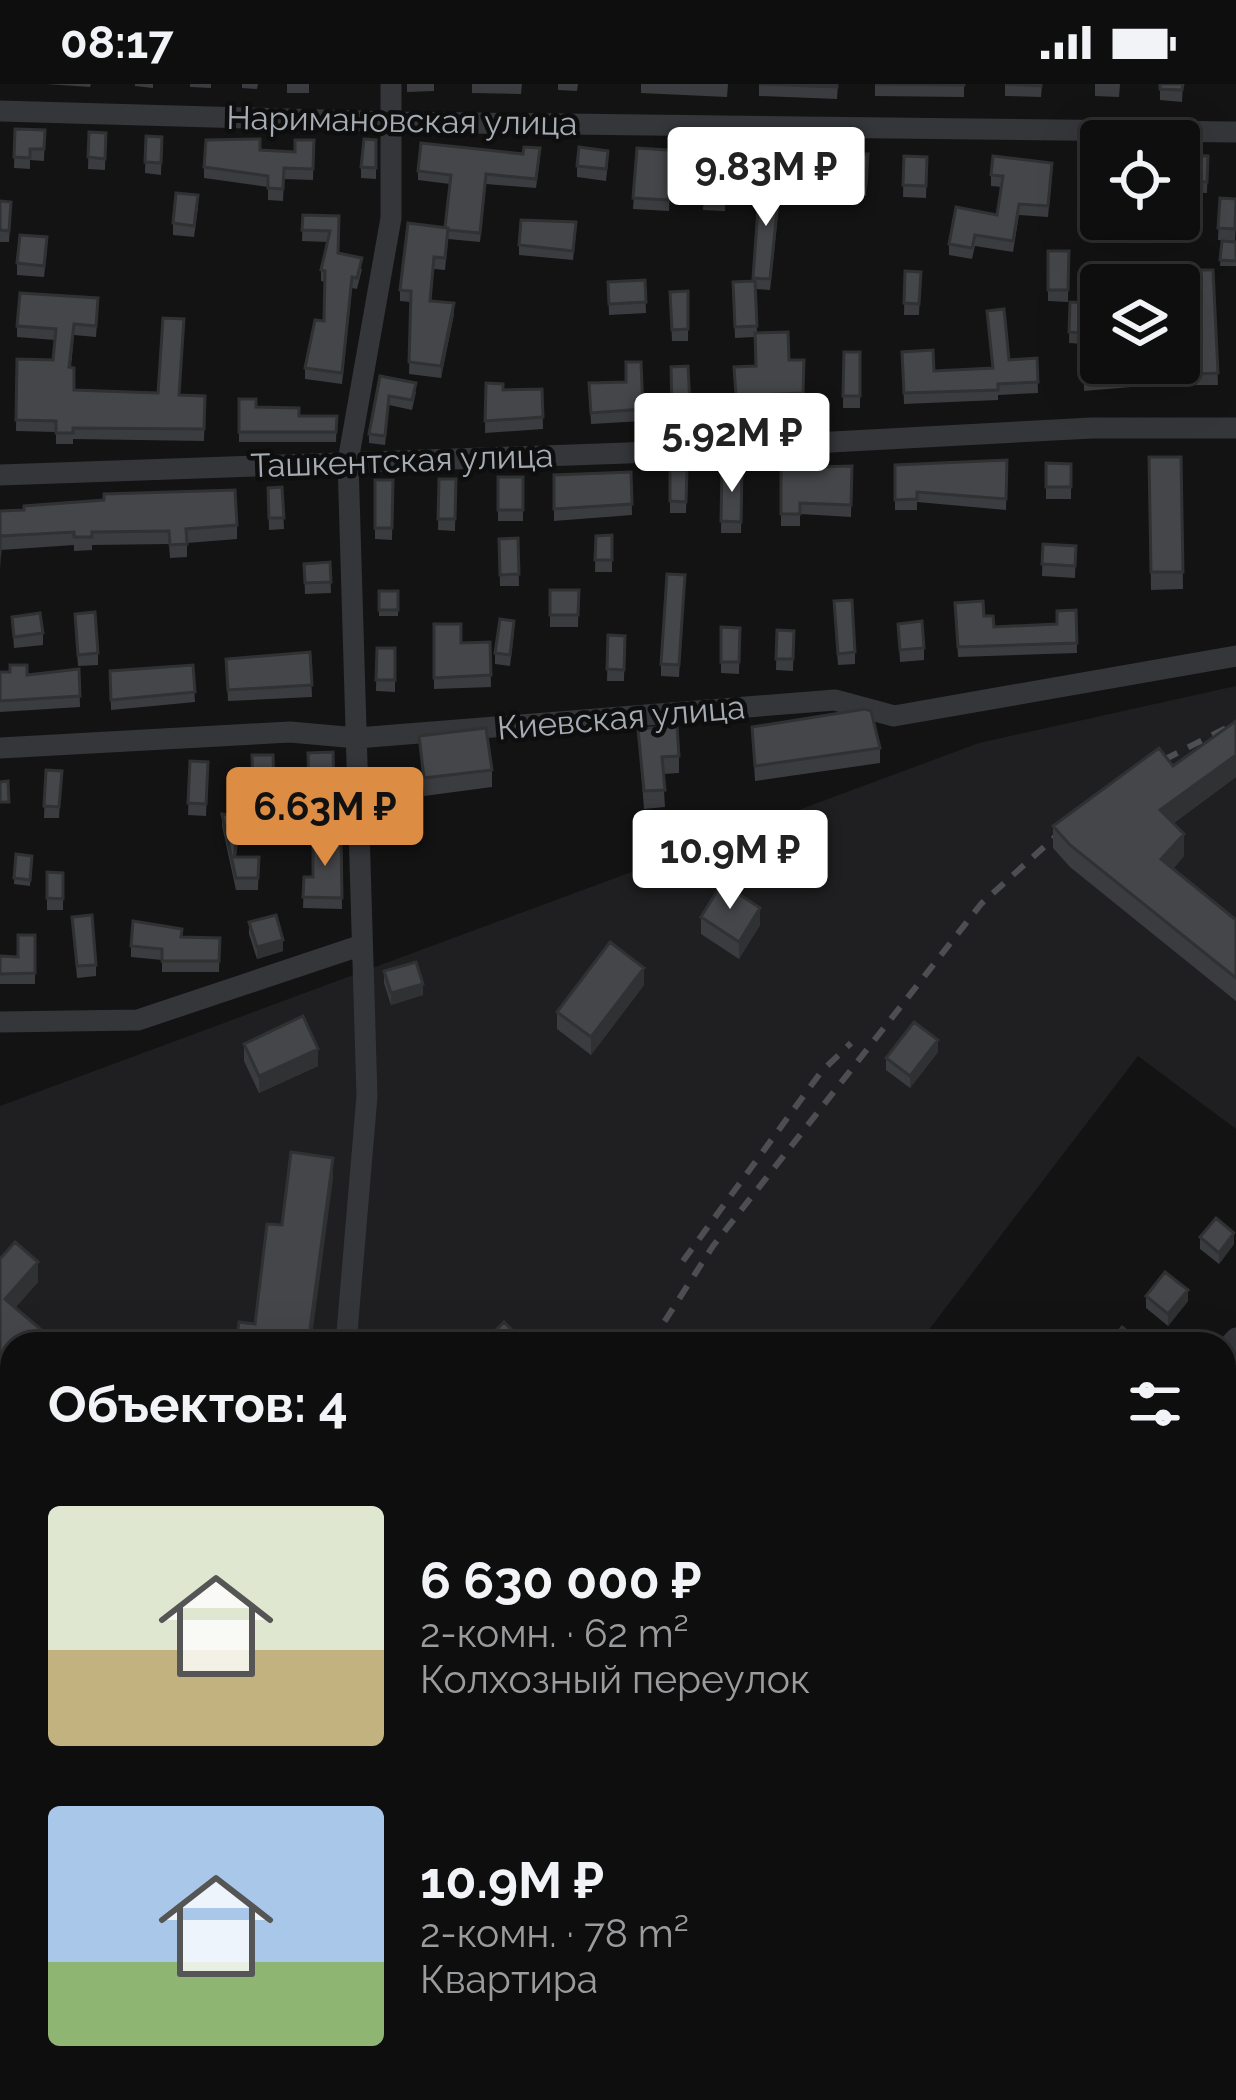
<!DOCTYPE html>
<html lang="ru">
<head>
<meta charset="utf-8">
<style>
  :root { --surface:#0e0e0f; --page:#1c1c1d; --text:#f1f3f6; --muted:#9b9c9e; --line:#2e2e2f; --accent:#dc8c43 }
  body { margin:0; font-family:Raleway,sans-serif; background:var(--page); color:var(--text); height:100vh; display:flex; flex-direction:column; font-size:45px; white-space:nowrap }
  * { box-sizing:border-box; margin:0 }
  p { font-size:39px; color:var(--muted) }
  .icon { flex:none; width:66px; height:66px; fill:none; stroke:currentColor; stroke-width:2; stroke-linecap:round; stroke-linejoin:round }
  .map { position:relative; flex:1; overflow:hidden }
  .side { position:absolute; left:0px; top:1248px; width:1236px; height:768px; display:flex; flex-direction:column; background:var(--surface); border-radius:36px 36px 0 0; box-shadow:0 12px 48px #0002,0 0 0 3px var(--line) }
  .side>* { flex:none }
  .tools { position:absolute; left:1080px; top:36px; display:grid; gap:24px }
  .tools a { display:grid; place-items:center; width:120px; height:120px; border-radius:12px; background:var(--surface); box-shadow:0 12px 48px #0002,0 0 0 3px var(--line); font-size:60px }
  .price { position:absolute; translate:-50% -102px; padding:0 27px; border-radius:12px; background:#fff; color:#222; font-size:39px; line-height:78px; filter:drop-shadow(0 3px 6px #0008) }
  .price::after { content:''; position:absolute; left:50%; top:72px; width:36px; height:27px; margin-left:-18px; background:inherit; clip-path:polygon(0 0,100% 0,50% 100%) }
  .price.on { background:var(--accent); color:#111 }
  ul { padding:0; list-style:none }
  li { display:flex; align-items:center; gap:36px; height:300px; padding:0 48px }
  li span { display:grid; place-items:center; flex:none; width:336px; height:240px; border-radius:12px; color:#555 }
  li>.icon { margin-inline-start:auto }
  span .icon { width:144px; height:144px; fill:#fffc; stroke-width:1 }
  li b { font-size:51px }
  h2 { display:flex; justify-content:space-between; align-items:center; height:144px; padding:0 48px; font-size:51px }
  .status { display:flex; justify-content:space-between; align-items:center; height:84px; padding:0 60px; background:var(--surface); direction:ltr }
  .status svg { height:33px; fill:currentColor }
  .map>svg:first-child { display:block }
</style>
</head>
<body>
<div class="status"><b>08:17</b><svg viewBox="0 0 49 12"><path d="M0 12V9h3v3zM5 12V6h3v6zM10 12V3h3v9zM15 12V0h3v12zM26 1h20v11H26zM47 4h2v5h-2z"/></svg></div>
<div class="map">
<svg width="1236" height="2016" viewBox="0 0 1236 2016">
  <rect width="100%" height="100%" fill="#131314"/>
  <!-- built -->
  <path fill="#1f1f21" d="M1236 602V1045L1138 972 918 1260H12V2004H584L574 2016H0V1022L979 659Z"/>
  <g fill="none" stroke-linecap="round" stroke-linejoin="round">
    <!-- minor -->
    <path stroke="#343639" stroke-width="21" d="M0 27 392 38 1236 48
      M0 391 627 369 1092 344H1236
      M0 664 290 648 357 654 835 616 894 632 1236 572
      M0 938 138 936 359 862
      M346 1260 367 1012 348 377 391 134V0
      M1224 1267 1236 1254
      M598 2016 608 2004"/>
    <!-- major -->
    <path stroke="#515357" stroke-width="27" d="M1224 1847 1236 1832
      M1088 2016 1098 2004"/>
    <!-- rail -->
    <path stroke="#4c4e52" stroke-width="6" stroke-dasharray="15 12" stroke-linecap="butt" d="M1140 688 1236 639
      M683 1177 821 988 851 959
      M650 1260 713 1162 981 820 1076 734
      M1224 1333 1236 1318
      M1224 1461 1236 1446
      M1224 1562 1236 1547
      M682 2016 692 2004
      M769 2016 779 2004
      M794 2016 801 2004"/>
  </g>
  <!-- wall -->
  <path fill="#3b3c3f" d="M46 0H91L90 3Z
    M135 0H153V4L135 2Z
    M190 0H211V4L190 3Z
    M242 0H258L257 5 242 4Z
    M287 0H309V9H287Z
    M407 0H434V7L407 8Z
    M472 0H522L521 10 472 9Z
    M558 0H578L577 7 558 6Z
    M641 0H728L727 13 641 9Z
    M759 0H838L837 15 759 12Z
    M875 0H964V13L875 12Z
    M1005 0H1042L1041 13 1005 12Z
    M1095 0H1120L1119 13 1095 12Z
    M1160 0H1183L1182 18 1160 16Z
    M15 45 45 46 44 77 30 76V85L14 84Z
    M89 48 106 49 105 86 88 85Z
    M146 52 162 53 161 91 145 89Z
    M314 56 313 96 284 95 283 117 268 116V103L204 94V83L260 67 295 68Z
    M376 56V95L361 94V83Z
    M637 64 727 70 725 127 703 126 704 104 670 102 669 127 633 125Z
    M868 70 866 112 823 110V116L801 115V103Z
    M904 72 927 73 926 114 903 113Z
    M1208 72 1207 109 1179 108V79H1188Z
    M540 74 536 104 486 100 480 158 448 155 445 186 434 185 431 217 454 230 441 294 409 290 411 218 400 217V206L445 143 450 100 418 96V87Z
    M1093 77H1101V135H1109V145L1089 144Z
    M608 78 606 97 577 93V82Z
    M1052 90 1048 133 1019 131 1013 168 975 162 972 175 949 171V160L997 131 1002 103 991 102V91Z
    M760 97 780 110 770 206 755 205 757 249 789 276H804L803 321 736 324 734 283 756 282 755 253 735 254 733 198H753Z
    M1220 114 1236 137 1235 157 1218 156Z
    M0 117 11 130 9 158H0Z
    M198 123 194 153 173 151V139Z
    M303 131 339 132V169L362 185 357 205 352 204 342 300 305 295V284L324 237 325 198 321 197V186L327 158 302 157Z
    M576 148 573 176 519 171V161Z
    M1222 157 1236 158V182H1220Z
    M47 165 44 193 17 191V179Z
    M1048 167H1069L1068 218 1048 217Z
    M1196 186H1213L1218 301H1196Z
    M905 187 921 188 919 231H904Z
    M645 196 646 229 609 231 608 198Z
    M688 207V257H672L670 208Z
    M1070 218 1086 219 1084 260 1069 259Z
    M98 225 96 253 74 251 71 283 74 306 205 312 204 357 73 355V360H56V348L16 347 17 275 53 276 55 256 17 253V242Z
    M987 227 1009 276 1037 274 1038 309 998 311V316L904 320 902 268 934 287 992 284Z
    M844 268H860V324H843Z
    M1084 273 1155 279V301L1084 307Z
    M641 278 643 337 591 340 589 299 626 298Z
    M688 282 690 332 672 333 671 283Z
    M380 292 416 308 412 326 389 321 385 361 369 359V350Z
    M486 299 503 306 542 305 543 345 485 349Z
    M239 315 256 323 299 332H337L336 358H239Z
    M1149 373H1181L1183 505 1151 506Z
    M1007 376 1006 426 917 418V426H895V381Z
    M1046 379 1071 380V415H1046Z
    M852 382 851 433 800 430V442H781V384Z
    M722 385H742L741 449H721Z
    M670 386H687L686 429H670Z
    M631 388 632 431 554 437V391Z
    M498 393H523V437H498Z
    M439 395H456L455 447 438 446Z
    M375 396H393L392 456 375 455Z
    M282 403 284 445 269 446 268 404Z
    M0 427 237 441V455L187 459V473L170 474 169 460 92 461V466L74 467V461L1 466 0 486Z
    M612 451V488H595L596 452Z
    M518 454 519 502H500L499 455Z
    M1043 460 1076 462 1075 494 1042 492Z
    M330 478 331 509 305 510 304 480Z
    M685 491 679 593 661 592V580Z
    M550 506H579L578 543H550Z
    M379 507H398V532H379Z
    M955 519 984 532 994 543 1057 540 1076 526 1077 569 958 573Z
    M834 529 855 568V580L838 581Z
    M12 533 43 549V561L14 564Z
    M434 540 461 559 490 558 491 603 434 605Z
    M898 540 924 564V576L900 578Z
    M75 541 98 569V581L78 582Z
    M721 543 740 544 739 590 721 589Z
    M777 546 794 547 793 587 776 586Z
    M514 548 510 582 495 580V569Z
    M608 551 625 552 624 597H607Z
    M377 564H395V608L376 607Z
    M310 568 312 613 228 617 226 575Z
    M193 581 195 618 111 626 110 587Z
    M79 585 80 623 0 628V588L27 591Z
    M752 643 880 664V679L755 697Z
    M638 645 679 672V689L663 690 665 723 644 725Z
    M419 652 492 686V703L424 712Z
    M333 668 334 718 309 719 308 669Z
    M252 671H273L274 710 253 711Z
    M190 677 208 678 206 732 188 731Z
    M1173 682 1236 693 1174 739 1184 772 1173 785 1236 836V917L1070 783 1053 764V742Z
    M46 686 62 687 59 734H44Z
    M222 730 240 744 236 773H259L258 806H236L222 742Z
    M341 752 342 825 303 824 304 793H313Z
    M16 770 32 772 30 802 14 800Z
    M47 788 63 789V826H47Z
    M72 833 96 881V892L77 894Z
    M701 833 760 841 739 875 701 850Z
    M249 838 283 867 257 875 249 850Z
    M35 851V900H0V872L18 873Z
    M181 853 220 854 219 888H162V876L131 873V862Z
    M384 887 423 911 391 921 384 899Z
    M644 901 591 971 557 945V928Z
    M244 960 318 982 259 1009 244 977Z
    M938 968 910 1004 886 986V974Z
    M1200 1153 1234 1160 1219 1180 1200 1165Z
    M0 1175 38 1198 15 1224 12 1260V1315L0 1305Z
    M1146 1212 1188 1217 1168 1242 1146 1224Z
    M0 1441H12V1521L0 1511Z
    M468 2004H576V2005L567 2016H458Z
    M1190 2004H1224L1216 2016H1204Z"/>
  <!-- shaded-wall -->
  <path fill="#303133" d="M454 219V230L441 294V282Z
    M1236 671V693L1160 749V726Z
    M1184 750V772L1161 798V775Z
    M760 824V841L739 875V858Z
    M283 856V867L257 875V863Z
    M644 884V901L591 971V953Z
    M423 900V911L391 921V909Z
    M938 956V968L910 1004V992Z
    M318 965V982L259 1009V992Z
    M333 1074V1095L311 1260H308Z
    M1234 1149V1160L1219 1180V1169Z
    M38 1178V1198L5 1235V1215Z
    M1188 1206V1217L1168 1242V1230Z
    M12 1724V1747L0 1761V1739Z
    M1236 1975V1993L1216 2016H1211V2005L1224 2004V1990Z
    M542 2004V2016H532Z
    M558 2004H576V2005L567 2016H552V2012Z"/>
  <!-- building -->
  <path fill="#454649" stroke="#303133" stroke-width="3" d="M759 0H837V3Z
    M875 0H964V1Z
    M1005 0H1041V2Z
    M1160 0H1183L1182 6 1160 5Z
    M15 45 45 46 44 65H30V74L14 73Z
    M89 48 106 49 105 75 88 73Z
    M146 52 162 53 161 79 145 78Z
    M260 55V66L295 68V56H314L313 85 284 84 283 105 268 104V92L204 83 206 56Z
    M364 55 376 56V84L361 83Z
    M421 59 523 70 524 63 540 64 536 95 486 90 480 149 448 146V144L445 143 451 91 418 87Z
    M579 63 608 67 606 85 577 82Z
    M637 64 727 70 725 116 703 115 704 93 670 91 669 116 633 114Z
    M804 67 868 70 866 101 823 99V105L801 103Z
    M1189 71 1208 72 1207 98 1179 97V79H1188Z
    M904 72 927 73 926 102 903 101Z
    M993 72 1052 79 1048 122 1019 120 1013 157 975 151 972 164 949 160 956 123 997 131 1003 92 991 91Z
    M1093 77H1101V133L1089 132Z
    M760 97 780 98 770 195 753 194Z
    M176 109 198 111 194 142 173 139Z
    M1220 114 1236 115 1235 145 1218 144Z
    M0 117 11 118 9 147 0 146Z
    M303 131 339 132 338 169 362 174 357 194 352 193 342 289 305 284 315 236 324 237 325 187 321 186 330 147 302 146Z
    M521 136 576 138 573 167 519 161Z
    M408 139 448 144 445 174 434 173 430 217 454 219 441 282 409 278 411 207 400 206Z
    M20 151 47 153 44 182 17 179Z
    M1222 157 1236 158V177L1220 176Z
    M1048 167H1069L1068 206H1048Z
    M1196 186H1213L1218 289 1196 290Z
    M905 187 921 188 919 220 904 219Z
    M645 196 646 218 609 220 608 198Z
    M755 197 757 242 735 243 733 198Z
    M688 207V245L672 246 670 208Z
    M20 209 98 214 96 242 74 240 69 283 74 284V306L158 309 163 234 184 235 179 311 205 312 204 345 73 344V349H56V337L16 336 17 275 53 276 56 245 17 242Z
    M1070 218 1086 219 1084 249 1069 248Z
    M1004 225 1009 276 1037 274 1038 298 998 300V306L904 309 902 268 933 266 934 287 993 284 987 227Z
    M788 248 789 276H804L803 309 736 312 734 283 756 282 755 249Z
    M844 268H860V312H843Z
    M1101 272V279H1155V292L1084 297V273Z
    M626 278H641L643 325 591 329 589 299 626 298Z
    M688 282 690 321 672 322 671 283Z
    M380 292 416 299 412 316 389 312 385 352 369 350Z
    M486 299 503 300V306L542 305 543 333 485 337Z
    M239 315H256V323L299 324V332H337L336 348H239Z
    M1149 373H1181L1183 488H1151Z
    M1007 376 1006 415 917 408V415L895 416V381Z
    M1046 379 1071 380V403H1046Z
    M852 382 851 421 800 419V430H781V384Z
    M722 385H742L741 438 721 437Z
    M670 386H687L686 418 670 417Z
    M631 388 632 420 554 425V391Z
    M498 393H523V426H498Z
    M439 395H456L455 435H438Z
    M375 396H393L392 444H375Z
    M282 403 284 434H269L268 404Z
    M235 406 237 441 186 445 187 460 170 461 169 447 92 448V453H74V448L0 452V472V427L24 426V422L104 416V410Z
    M612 451V476H595L596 452Z
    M518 454 519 490 500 491 499 455Z
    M1043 460 1076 462 1075 482 1042 480Z
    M330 478 331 498 305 499 304 480Z
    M667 490 685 491 679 581 661 580Z
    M550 506H579L578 531H550Z
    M379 507H398V526H379Z
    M852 516 855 568 838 570 834 517Z
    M983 517 984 532H993L994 543 1057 540V527L1076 526 1077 559 958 563 955 519Z
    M95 528 98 569 78 571 75 530Z
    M40 529 43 549 14 553 12 533Z
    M500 535 514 537 510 571 495 569Z
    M922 537 924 564 900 566 898 540Z
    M434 540H461V559L490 558 491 591 434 594Z
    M721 543 740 544 739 578H721Z
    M777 546 794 547 793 575H776Z
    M608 551 625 552 624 586 607 585Z
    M377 564H395V596H376Z
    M310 568 312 601 228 606 226 575Z
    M10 581H27V591L79 585 80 612 0 617V588H10Z
    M193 581 195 608 111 616 110 587Z
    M865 625 871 627 880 664 755 682 752 643Z
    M1236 637V671L1160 726 1184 750 1161 775 1236 836V894L1070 761 1053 742 1159 664 1173 682Z
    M677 642 679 672 662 673 665 706 644 707 638 645Z
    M486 644 492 686 424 694 419 652Z
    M333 668 334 707H309L308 669Z
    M252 671H273L274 699H253Z
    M190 677 208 678 206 720 188 719Z
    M46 686 62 687 59 723 44 722Z
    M8 697 9 718H0V698Z
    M222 730 240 733 234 773H259L258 794H236Z
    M313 752H341L342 814 303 813 304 793H313Z
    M16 770 32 772 30 796 14 794Z
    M47 788 63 789V815L47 814Z
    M722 799 760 824 739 858 701 833Z
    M92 831 96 881 77 882 72 833Z
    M276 831 283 856 257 863 249 838Z
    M133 837 182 845 181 853 220 854 219 877H162V865L131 862Z
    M18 851H35V889L0 890V872L18 873Z
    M610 858 644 884 591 953 557 928Z
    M416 878 423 900 391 909 384 887Z
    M303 932 318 965 259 992 244 960Z
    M914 938 938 956 910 992 886 974Z
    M291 1068 333 1074 308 1260H236L239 1238 255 1240 267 1140 282 1141Z
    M1216 1134 1234 1149 1219 1169 1200 1153Z
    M15 1158 38 1178 5 1215 58 1260H12V1295L0 1285V1175Z
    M1165 1188 1188 1206 1168 1230 1146 1212Z
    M504 1238 517 1251 508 1260H482Z
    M1122 1243 1143 1260H1108Z
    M5 1435 12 1441V1498L0 1489V1441Z
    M0 1652 12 1662V1724L0 1739Z
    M1236 1932V1975L1224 1990V1946Z
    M468 2004H558L552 2012 542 2004 532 2016H458Z"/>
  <g text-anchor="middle" stroke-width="9" stroke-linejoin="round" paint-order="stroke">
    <!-- street labels -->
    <g font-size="33" fill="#a6acb3" stroke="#0e0e0f">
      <text transform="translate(402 36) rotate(1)" y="12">Наримановская улица</text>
      <text transform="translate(402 376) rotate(-2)" y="12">Ташкентская улица</text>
      <text transform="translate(621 633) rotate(-5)" y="12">Киевская улица</text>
    </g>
  </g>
</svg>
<div class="tools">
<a><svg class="icon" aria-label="locate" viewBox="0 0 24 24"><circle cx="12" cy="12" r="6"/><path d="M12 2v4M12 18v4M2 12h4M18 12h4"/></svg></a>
<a><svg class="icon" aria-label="layers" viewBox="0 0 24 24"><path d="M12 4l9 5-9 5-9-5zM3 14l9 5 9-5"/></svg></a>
</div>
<b class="price" style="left:766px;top:145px">9.83M ₽</b>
<b class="price" style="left:732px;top:411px">5.92M ₽</b>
<b class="price on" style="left:325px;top:785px">6.63M ₽</b>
<b class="price" style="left:730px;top:828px">10.9M ₽</b>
<section class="side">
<h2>Объектов: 4<svg class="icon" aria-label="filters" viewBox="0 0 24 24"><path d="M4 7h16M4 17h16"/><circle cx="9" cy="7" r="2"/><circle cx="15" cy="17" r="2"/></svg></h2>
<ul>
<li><span style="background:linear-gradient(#dfe7d0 60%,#c2b280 0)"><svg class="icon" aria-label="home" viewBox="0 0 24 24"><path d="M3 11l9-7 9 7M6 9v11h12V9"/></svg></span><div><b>6 630 000 ₽</b><p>2-комн. · 62 m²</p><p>Колхозный переулок</p></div></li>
<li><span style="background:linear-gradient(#a9c7e8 65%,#8fb573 0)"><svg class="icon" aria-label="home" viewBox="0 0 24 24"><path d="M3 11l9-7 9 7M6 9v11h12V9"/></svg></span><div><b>10.9M ₽</b><p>2-комн. · 78 m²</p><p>Квартира</p></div></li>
</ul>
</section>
</div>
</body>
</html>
